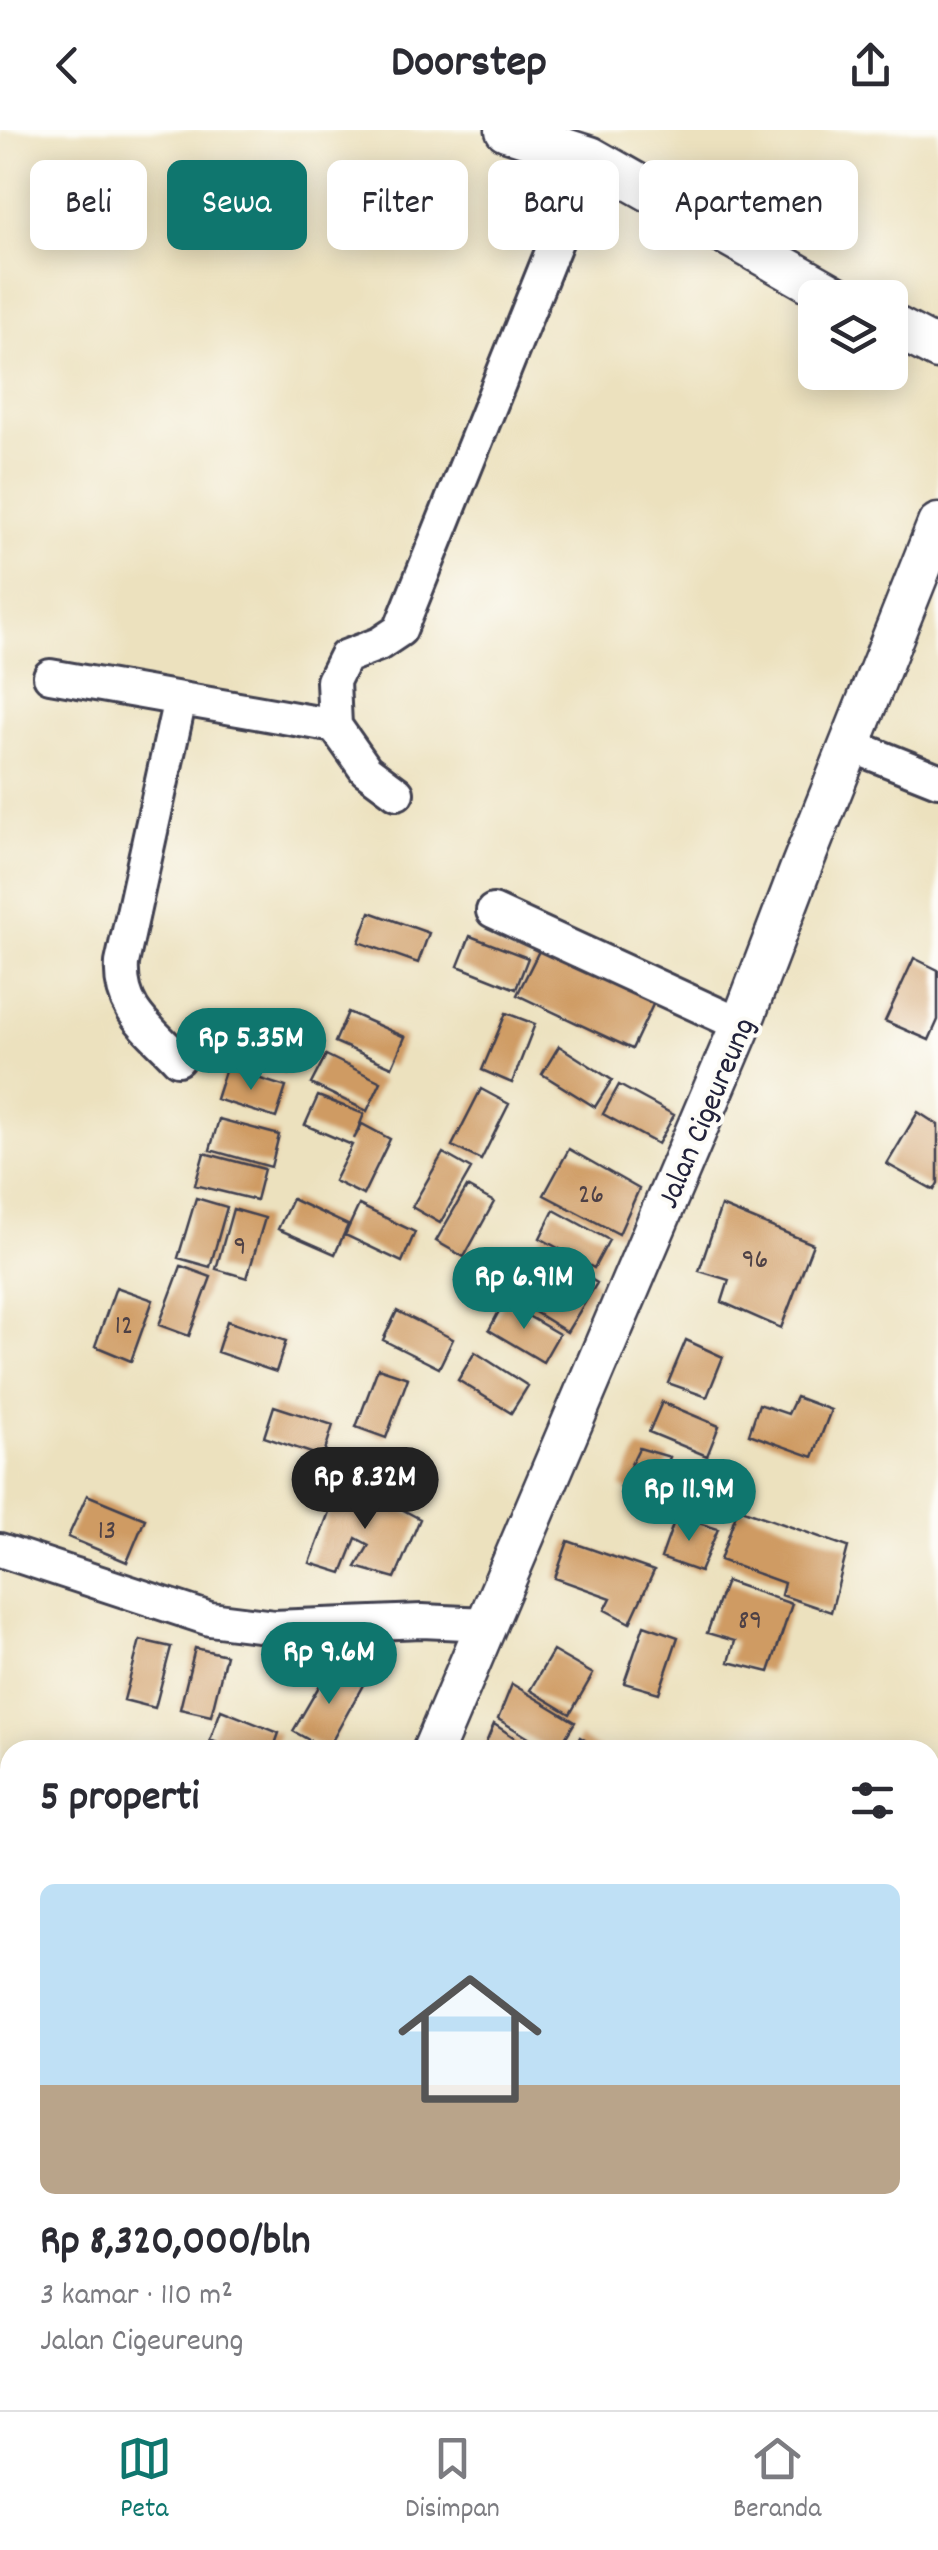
<!DOCTYPE html>
<html lang="id">
<head>
<meta charset="utf-8">
<style>
  :root { --surface:#fff; --page:#f2f2f3; --text:#2b2b33; --muted:#7c7c81; --line:#e1e1e2; --accent:#0f766e }
  body { margin:0; font-family:Dekko,sans-serif; background:var(--page); color:var(--text); height:100vh; display:flex; flex-direction:column; font-size:38px; white-space:nowrap }
  * { box-sizing:border-box; margin:0 }
  p { font-size:32px; color:var(--muted) }
  .icon { flex:none; width:55px; height:55px; fill:none; stroke:currentColor; stroke-width:2; stroke-linecap:round; stroke-linejoin:round }
  .map { position:relative; flex:1; overflow:hidden }
  .side { position:absolute; left:0px; top:1610px; width:940px; height:670px; display:flex; flex-direction:column; background:var(--surface); border-radius:30px 30px 0 0; box-shadow:0 5px 25px #0003 }
  .side>* { flex:none }
  .banner { position:absolute; left:30px; top:30px; width:880px; height:90px; display:flex; gap:20px }
  .buttons { position:absolute; left:798px; top:150px; display:grid; gap:20px }
  .buttons a { display:grid; place-items:center; width:110px; height:110px; border-radius:15px; background:var(--surface); box-shadow:0 5px 25px #0003; font-size:50px }
  .price { position:absolute; translate:-50% -85px; padding:0 22px; border-radius:35px; background:var(--accent); color:#fff; font-size:32px; line-height:65px; filter:drop-shadow(0 2px 5px #0008) }
  .price::after { content:''; position:absolute; left:50%; top:60px; width:30px; height:22px; margin-left:-15px; background:inherit; clip-path:polygon(0 0,100% 0,50% 100%) }
  .price.active { background:#222; color:#fff }
  ul { padding:0; list-style:none }
  li { display:grid; align-content:center; gap:20px; height:530px; padding:0 40px }
  li+li { border-top:2px solid var(--line) }
  li span { display:grid; place-items:center; height:310px; border-radius:15px; color:#555 }
  li>.icon { margin-inline-start:auto }
  span .icon { width:180px; height:180px; fill:#fffc; stroke-width:1 }
  li b { font-size:42px }
  h2 { display:flex; justify-content:space-between; align-items:center; height:120px; padding:0 40px; font-size:42px }
  .pill { padding:0 35px; border-radius:15px; background:var(--surface); box-shadow:0 5px 25px #0003; font-size:35px; line-height:90px }
  .pill.active { background:var(--accent); color:#fff }
  header { display:flex; justify-content:space-between; align-items:center; height:130px; padding:0 40px; background:var(--surface); font-size:45px; font-weight:700 }
  .menu { display:flex; justify-content:space-around; align-items:center; height:140px; border-top:2px solid var(--line); background:var(--surface); font-size:28px; color:var(--muted) }
  .menu a { display:grid; justify-items:center; gap:5px }
  .menu .active { color:var(--accent) }
  .map>svg:first-child { display:block }
</style>
</head>
<body>
<header><svg class="icon" aria-label="back" viewBox="0 0 24 24"><path d="M15 5l-7 7 7 7"/></svg>Doorstep<svg class="icon" aria-label="share" viewBox="0 0 24 24"><path d="M12 15V3M7 8l5-5 5 5M5 13v7h14v-7"/></svg></header>
<div class="map">
<svg width="938" height="2280" viewBox="0 0 938 2280">
  <rect width="100%" height="100%" fill="#fdfcf7"/>
  <filter id="ink" filterUnits="userSpaceOnUse"><feTurbulence type="fractalNoise" baseFrequency=".01" numOctaves="2"/><feDisplacementMap in="SourceGraphic" scale="20" xChannelSelector="R" yChannelSelector="G"/><feConvolveMatrix kernelMatrix="1 2 1 2 8 2 1 2 1" color-interpolation-filters="sRGB"/></filter>
  <filter id="wash" filterUnits="userSpaceOnUse"><feTurbulence type="fractalNoise" baseFrequency=".0048" numOctaves="4" result="noise"/><feDisplacementMap in="SourceGraphic" scale="40" xChannelSelector="R" yChannelSelector="G"/><feGaussianBlur stdDeviation="2.25" result="paint"/><feColorMatrix in="noise" values="0 0 0 0 0 0 0 0 0 0 0 0 0 0 0 0 0 1.4 0 .05"/><feComposite in="paint" operator="in"/></filter>
  <g filter="url(#wash)">
    <rect width="100%" height="100%" fill="#ece1be"/>
    <g id="blocks">
      <!-- building -->
      <path fill="#cf9b64" d="M370 782 429 803 418 833 359 812Z
        M470 806 528 828 516 859 458 836Z
        M542 815 657 866 632 919 517 865Z
        M914 828 938 840V890L929 910 885 891Z
        M348 882 405 907 392 937 335 912Z
        M506 883 535 894 512 953 482 940Z
        M233 901 294 912 289 944 227 933Z
        M559 916 612 950 595 977 542 944Z
        M326 925 381 952 367 981 311 954Z
        M226 938 286 957 276 988 216 969Z
        M619 955 674 985 658 1014 603 984Z
        M481 959 509 974 481 1030 452 1016Z
        M318 966 364 984 354 1009 362 994 390 1009 363 1065 334 1051 352 1015 305 995Z
        M918 982 938 995V1053L934 1060 887 1034Z
        M219 989 279 1005 271 1037 210 1020Z
        M569 1019 639 1059 619 1104 544 1065Z
        M204 1023 264 1039 256 1070 195 1055Z
        M443 1023 471 1039 440 1093 412 1077Z
        M467 1057 494 1072 464 1127 436 1111Z
        M196 1068 227 1077 210 1137 178 1128Z
        M292 1069 348 1095 335 1124 278 1099Z
        M359 1075 415 1102 402 1132 345 1105Z
        M721 1076 813 1114 781 1198 722 1172 729 1150 699 1141Z
        M233 1079 265 1088 247 1148 216 1139Z
        M554 1080 609 1110 594 1138 540 1108Z
        M543 1120 597 1153 567 1202 514 1169Z
        M181 1136 211 1147 189 1206 159 1195Z
        M116 1157 153 1170 131 1231 95 1216Z
        M504 1172 559 1204 543 1232 489 1200Z
        M397 1181 453 1209 439 1238 383 1210Z
        M227 1191 286 1211 276 1242 217 1222Z
        M686 1210 723 1227 707 1267 668 1253Z
        M475 1222 528 1256 511 1283 458 1250Z
        M378 1238 408 1248 386 1308 356 1297Z
        M796 1267 831 1280 813 1327 749 1304 759 1274 788 1284Z
        M662 1272 719 1296 707 1326 649 1302Z
        M274 1276 333 1295 323 1327 264 1307Z
        M639 1318 670 1327 651 1372 620 1357Z
        M342 1347 420 1389 395 1448 356 1437 369 1415 356 1408 342 1443 310 1433Z
        M87 1365 145 1389 127 1432 68 1407Z
        M738 1378 848 1417 831 1482 781 1465 784 1453 720 1430Z
        M676 1386 718 1399 700 1442 661 1428Z
        M568 1411 654 1441 630 1493 605 1480 611 1468 555 1448Z
        M726 1451 792 1474 769 1542 729 1532 735 1511 707 1503Z
        M644 1495 678 1507 659 1563 624 1553Z
        M140 1510 171 1517 155 1578 124 1570Z
        M195 1518 226 1525 211 1586 180 1579Z
        M553 1521 593 1544 570 1584 530 1560Z
        M332 1534 364 1553 327 1620 293 1601Z
        M512 1554 575 1592 558 1620H548L498 1589Z
        M221 1580 279 1603 273 1620H234L210 1610Z
        M494 1594 527 1616 525 1620H483Z
        M580 1607 601 1620H573Z
        M224 2270H282L277 2280H244Z
        M440 2270H476L471 2280H435Z"/>
    </g>
  </g>
  <g filter="url(#ink)">
    <use href="#blocks" fill-opacity="0" stroke="#403f4f" stroke-width="2.5"/>
    <g fill="none" stroke-linecap="round" stroke-linejoin="round">
      <!-- minor casing -->
      <g stroke="#403f4f" stroke-width="38">
        <path id="minor" d="M50 546 335 596
          M850 615 938 650
          M397 663 366 640 335 596 333 551 345 527 379 514 400 500 590 27
          M493 781 741 895
          M178 929C148 897 119 880 122 833L180 569
          M0 1420 210 1489 274 1497 422 1491 487 1494"/>
      </g>
      <!-- tertiary casing -->
      <g stroke="#403f4f" stroke-width="45">
        <path id="tertiary" d="M506 0 590 27 839 168
          M890 194 938 219
          M433 1620 741 895 802 735 938 394
          M178 2280 179 2270"/>
      </g>
      <!-- minor -->
      <use href="#minor" stroke="#fff" stroke-width="32"/>
      <!-- tertiary -->
      <use href="#tertiary" stroke="#fff" stroke-width="40"/>
    </g>
  </g>
  <g text-anchor="middle" stroke-width="8" stroke-linejoin="round" paint-order="stroke">
    <!-- number labels -->
    <g font-size="28" fill="#4d4045">
      <text x="591" y="1072">26</text>
      <text x="240" y="1124">9</text>
      <text x="755" y="1137">96</text>
      <text x="124" y="1203">12</text>
      <text x="107" y="1408">13</text>
      <text x="750" y="1498">89</text>
    </g>
    <!-- street labels -->
    <g font-size="32" fill="#22223b" stroke="#fdfcf7">
      <text transform="translate(704 982) rotate(-67)" y="11">Jalan Cigeureung</text>
    </g>
  </g>
</svg>
<div class="buttons">
<a><svg class="icon" aria-label="layers" viewBox="0 0 24 24"><path d="M12 4l9 5-9 5-9-5zM3 14l9 5 9-5"/></svg></a>
</div>
<b class="price" style="left:251px;top:963px">Rp 5.35M</b>
<b class="price" style="left:524px;top:1202px">Rp 6.91M</b>
<b class="price active" style="left:365px;top:1402px">Rp 8.32M</b>
<b class="price" style="left:689px;top:1414px">Rp 11.9M</b>
<b class="price" style="left:329px;top:1577px">Rp 9.6M</b>
<div class="banner">
<a class="pill">Beli</a>
<a class="pill active">Sewa</a>
<a class="pill">Filter</a>
<a class="pill">Baru</a>
<a class="pill">Apartemen</a>
</div>
<section class="side">
<h2>5 properti<svg class="icon" aria-label="filters" viewBox="0 0 24 24"><path d="M4 7h16M4 17h16"/><circle cx="9" cy="7" r="2"/><circle cx="15" cy="17" r="2"/></svg></h2>
<ul>
<li><span style="background:linear-gradient(#bfe0f5 65%,#b9a48a 0)"><svg class="icon" aria-label="home" viewBox="0 0 24 24"><path d="M3 11l9-7 9 7M6 9v11h12V9"/></svg></span><div><b>Rp 8,320,000/bln</b><p>3 kamar · 110 m²</p><p>Jalan Cigeureung</p></div></li>
</ul>
</section>
</div>
<nav class="menu">
<a class="active"><svg class="icon" aria-label="map" viewBox="0 0 24 24"><path d="M3 6l6-2 6 2 6-2v14l-6 2-6-2-6 2zM9 4v14M15 6v14"/></svg>Peta</a>
<a><svg class="icon" aria-label="saved" viewBox="0 0 24 24"><path d="M7 4h10v16l-5-4-5 4z"/></svg>Disimpan</a>
<a><svg class="icon" aria-label="home" viewBox="0 0 24 24"><path d="M3 11l9-7 9 7M6 9v11h12V9"/></svg>Beranda</a>
</nav>
</body>
</html>
